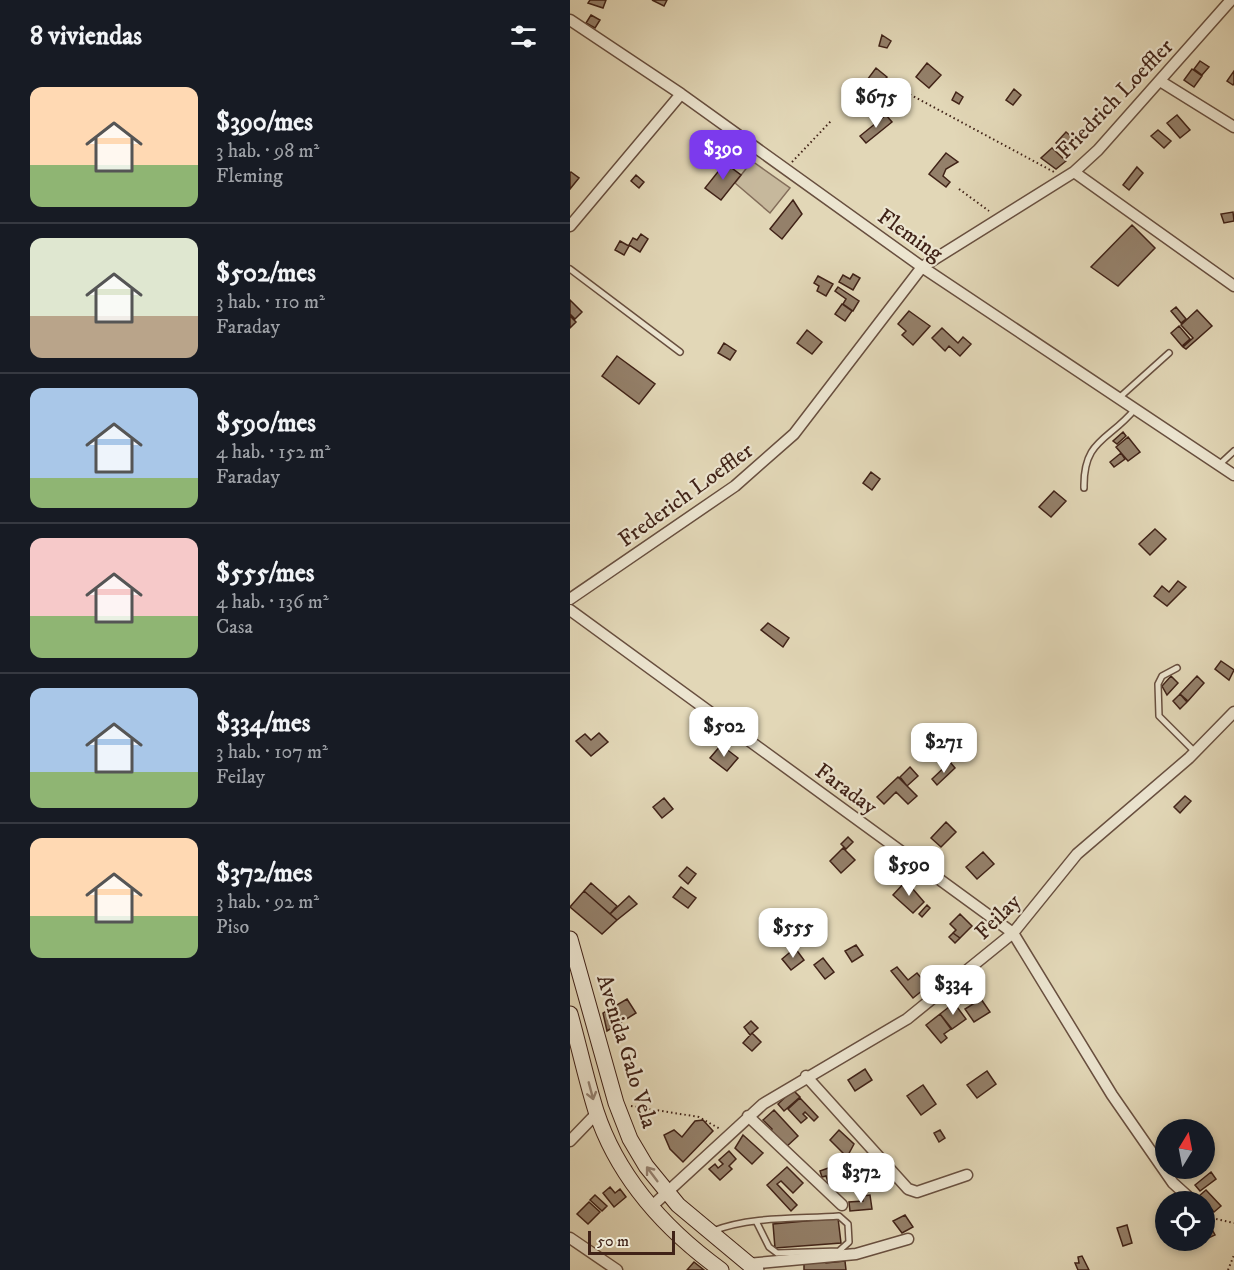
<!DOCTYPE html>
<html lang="es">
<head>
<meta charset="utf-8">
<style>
  :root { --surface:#171b24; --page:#242831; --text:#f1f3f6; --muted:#9ea1a6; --line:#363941; --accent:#7c3aed }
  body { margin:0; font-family:"IM FELL DW Pica",serif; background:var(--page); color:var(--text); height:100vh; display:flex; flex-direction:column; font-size:22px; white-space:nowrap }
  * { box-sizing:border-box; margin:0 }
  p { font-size:20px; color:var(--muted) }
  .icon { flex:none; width:33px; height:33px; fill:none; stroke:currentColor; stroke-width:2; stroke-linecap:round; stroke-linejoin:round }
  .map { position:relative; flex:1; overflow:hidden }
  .sheet { display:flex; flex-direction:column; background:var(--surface); width:570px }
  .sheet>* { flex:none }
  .needle { width:39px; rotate:10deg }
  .controls { position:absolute; left:585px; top:1119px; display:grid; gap:12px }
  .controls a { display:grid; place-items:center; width:60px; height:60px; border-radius:50%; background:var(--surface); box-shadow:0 3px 9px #0003; font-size:30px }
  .scale { position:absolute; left:18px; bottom:15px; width:87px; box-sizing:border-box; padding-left:6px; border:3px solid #402217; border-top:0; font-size:16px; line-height:21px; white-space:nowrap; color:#402217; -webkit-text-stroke:4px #ece5d0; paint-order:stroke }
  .price { position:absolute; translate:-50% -51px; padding:0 14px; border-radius:12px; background:#fff; color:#222; font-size:20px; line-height:39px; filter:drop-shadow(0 2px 3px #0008) }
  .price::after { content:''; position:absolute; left:50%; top:36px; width:18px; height:14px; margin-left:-9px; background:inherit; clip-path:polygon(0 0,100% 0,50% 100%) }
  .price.active { background:var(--accent); color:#fff }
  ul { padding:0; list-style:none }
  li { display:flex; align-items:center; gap:18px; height:150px; padding:0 30px }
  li+li { border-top:2px solid var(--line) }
  li span { display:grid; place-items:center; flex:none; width:168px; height:120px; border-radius:12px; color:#555 }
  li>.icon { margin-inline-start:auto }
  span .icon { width:72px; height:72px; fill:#fffc; stroke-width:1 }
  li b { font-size:26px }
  h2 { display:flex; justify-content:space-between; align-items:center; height:72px; padding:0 30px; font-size:26px }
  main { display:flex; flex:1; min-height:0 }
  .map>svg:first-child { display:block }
</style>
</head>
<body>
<main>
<section class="sheet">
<h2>8 viviendas<svg class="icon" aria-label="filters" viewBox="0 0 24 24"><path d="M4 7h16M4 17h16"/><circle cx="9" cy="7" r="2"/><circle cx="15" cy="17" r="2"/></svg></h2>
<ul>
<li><span style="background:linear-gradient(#ffd9b3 65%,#8fb573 0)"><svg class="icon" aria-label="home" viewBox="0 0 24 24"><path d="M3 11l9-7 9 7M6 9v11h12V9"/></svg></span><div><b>$390/mes</b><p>3 hab. · 98 m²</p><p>Fleming</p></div></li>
<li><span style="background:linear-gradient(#dfe7d0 65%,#b9a48a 0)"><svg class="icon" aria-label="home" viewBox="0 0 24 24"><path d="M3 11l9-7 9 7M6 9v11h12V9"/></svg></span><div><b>$502/mes</b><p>3 hab. · 110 m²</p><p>Faraday</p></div></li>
<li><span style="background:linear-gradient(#a9c7e8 75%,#8fb573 0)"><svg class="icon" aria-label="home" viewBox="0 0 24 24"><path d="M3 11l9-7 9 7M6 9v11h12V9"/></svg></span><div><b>$590/mes</b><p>4 hab. · 152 m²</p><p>Faraday</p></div></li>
<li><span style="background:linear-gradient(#f6c9c9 65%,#8fb573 0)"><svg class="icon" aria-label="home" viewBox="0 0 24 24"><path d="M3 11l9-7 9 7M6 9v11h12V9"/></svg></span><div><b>$555/mes</b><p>4 hab. · 136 m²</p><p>Casa</p></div></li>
<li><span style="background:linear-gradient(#a9c7e8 70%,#8fb573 0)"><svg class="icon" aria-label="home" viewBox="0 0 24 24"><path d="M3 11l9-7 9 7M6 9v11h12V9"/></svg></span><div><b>$334/mes</b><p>3 hab. · 107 m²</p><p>Feilay</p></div></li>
<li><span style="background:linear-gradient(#ffd9b3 65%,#8fb573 0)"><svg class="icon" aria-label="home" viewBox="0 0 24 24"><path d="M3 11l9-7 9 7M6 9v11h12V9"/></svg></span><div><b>$372/mes</b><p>3 hab. · 92 m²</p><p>Piso</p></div></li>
</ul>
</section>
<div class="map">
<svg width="664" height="1270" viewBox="0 0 664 1270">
  <rect width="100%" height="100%" fill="#e2d7b7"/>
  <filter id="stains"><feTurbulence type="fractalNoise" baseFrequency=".00333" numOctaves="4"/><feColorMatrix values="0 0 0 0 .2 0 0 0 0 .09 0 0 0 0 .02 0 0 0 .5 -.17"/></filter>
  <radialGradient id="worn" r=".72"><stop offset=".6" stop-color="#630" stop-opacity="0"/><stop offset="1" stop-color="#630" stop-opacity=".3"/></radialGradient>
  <!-- green -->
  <path fill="#c6b89c" stroke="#836d5a" stroke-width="1.5" d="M182 161 220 188 200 213 165 183Z"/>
  <!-- building -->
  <path fill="#94806a" stroke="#402217" stroke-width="1.5" d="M20 0H36L33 8 18 3Z
    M82 0H97L94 6Z
    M21 15 30 20 25 28 16 23Z
    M312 35 321 41 317 48 309 46Z
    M630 61 639 67 632 75 624 69Z
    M357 63 371 75 359 88 346 77Z
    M306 68 317 77 307 88 297 80Z
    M622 69 632 76 624 87 614 80Z
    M664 71V83L663 85 657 81Z
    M444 89 451 95 443 105 436 100Z
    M386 92 393 97 389 104 382 100Z
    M302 98 315 112 307 120 294 106Z
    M316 115 322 122 296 143 290 136Z
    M607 115 620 130 610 138 597 123Z
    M588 130 601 141 594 148 581 136Z
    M496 132 502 137 492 148 486 143Z
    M482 148 496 161 486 169 471 158Z
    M376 153 388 162 376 169 373 176 380 182 376 187 359 174Z
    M155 163 171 175 151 200 135 188Z
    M567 167 573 173 559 190 553 185Z
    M1 172 9 178 0 189V173Z
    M66 175 74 182 69 188 61 181Z
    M223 200 232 214 212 239 200 229Z
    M663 212 664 221 654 223 651 214Z
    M562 225 585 248 548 286 521 267Z
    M71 234 78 239 70 252 59 245 63 238 67 240Z
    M50 241 59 246 54 255 45 250Z
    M283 274 290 278 283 290 269 282 273 275 280 279Z
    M248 276 263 284 256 296 247 291 249 286 244 283Z
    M268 287 289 301 283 311 273 304 276 299 265 291Z
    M0 300 12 312 5 319 0 314Z
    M272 304 282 311 275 321 265 314Z
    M606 307 616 319 611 323 601 311Z
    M627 310 642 326 616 349 613 347 623 338 611 325Z
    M339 311 360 326 343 345 332 335 336 331 328 324Z
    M0 316 6 322 0 328Z
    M609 326 620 339 612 346 601 333Z
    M372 328 388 343 393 337 401 344 390 356 379 346 375 351 362 338Z
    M237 330 252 342 242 354 227 343Z
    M154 343 166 351 160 360 148 353Z
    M47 356 85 384 69 404 32 376Z
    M553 432 556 436 547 444 543 441Z
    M558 437 570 452 558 461 546 447Z
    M551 453 555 459 544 467 540 462Z
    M301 472 310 479 302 490 293 483Z
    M484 491 496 501 481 517 469 507Z
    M585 529 596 539 580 555 569 544Z
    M608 581 616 587 597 606 584 596 592 586 599 592Z
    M198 623 219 638 213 647 191 630Z
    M651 661 664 670 659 680 645 669Z
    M601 676 608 683 597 695 592 686Z
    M627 676 634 683 618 701 610 694Z
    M610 694 617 702 610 709 603 701Z
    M29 733 38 742 21 756 6 741 15 734 21 740Z
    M151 745 168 758 157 771 140 758Z
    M380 762 385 768 367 785 362 779Z
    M340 767 348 776 337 786 330 777Z
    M328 777 347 796 338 804 326 792 314 804 307 797Z
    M615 796 621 801 610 813 604 807Z
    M94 798 103 809 92 818 83 807Z
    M376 822 386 832 371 847 361 838Z
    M278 837 283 842 276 849 271 844Z
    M273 848 285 860 271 873 260 861Z
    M413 852 424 864 407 879 396 867Z
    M117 867 126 874 118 884 109 876Z
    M336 881 354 902 343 913 323 895Z
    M21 883 47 906 40 914 14 891Z
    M111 887 126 898 118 908 103 897Z
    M14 891 47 920 32 934 0 907Z
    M59 896 67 904 47 920 40 914Z
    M357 905 360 908 352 917 349 914Z
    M390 914 402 926 390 938 383 933 386 930 380 924Z
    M383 933 390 938 385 943 379 937Z
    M286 945 293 955 282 962 275 951Z
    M225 948 234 960 221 970 212 959Z
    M253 958 264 972 255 979 244 965Z
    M327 967 338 980 347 973 358 986 343 998 321 971Z
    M57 999 66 1013 37 1031 33 1013Z
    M411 999 420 1012 404 1022 395 1009Z
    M384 1003 396 1019 382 1029 370 1014Z
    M370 1014 381 1029 374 1034 377 1038 371 1043 356 1025Z
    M181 1021 188 1028 180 1035 174 1027Z
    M182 1033 191 1042 182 1051 173 1043Z
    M295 1069 302 1080 285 1091 278 1080Z
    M417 1071 426 1084 407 1098 397 1085Z
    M353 1085 366 1104 351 1115 337 1096Z
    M223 1090 230 1097 214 1111 208 1104Z
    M230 1098 248 1117 244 1121 235 1112 233 1114 237 1118 231 1123 218 1109Z
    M204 1110 228 1136 215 1148 199 1132 202 1129 193 1120Z
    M133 1120 143 1131 113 1162 100 1149 94 1135 104 1130 112 1137 125 1121Z
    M269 1130 284 1144 277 1157 260 1140Z
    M370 1130 375 1138 369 1142 364 1133Z
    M173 1135 193 1153 182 1164 165 1148Z
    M159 1151 166 1159 159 1166 162 1169 150 1180 139 1169 145 1164 148 1168 153 1164 149 1160Z
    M278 1161 289 1176 259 1185 256 1176 252 1177 250 1171Z
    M217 1167 233 1183 223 1193 211 1181 207 1184 227 1205 221 1211 197 1185Z
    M641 1172 646 1179 630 1191 625 1185Z
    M40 1187 45 1193 50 1189 56 1197 44 1207 33 1193Z
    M636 1190 651 1206 644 1212 629 1196Z
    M25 1195 37 1206 32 1211 20 1200Z
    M300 1195 302 1209 280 1211 279 1202 293 1201V1196Z
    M19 1202 30 1212 18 1224 7 1214Z
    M335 1215 343 1227 332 1233 323 1221Z
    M268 1218 271 1243 205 1248 203 1224Z
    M637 1220 645 1235 634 1240V1221Z
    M557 1225 562 1243 553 1246 547 1228Z
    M512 1256 519 1270H508L505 1263H509L508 1257Z
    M255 1261 256 1263 275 1261 276 1270H234V1264Z
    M124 1262 134 1270H117Z"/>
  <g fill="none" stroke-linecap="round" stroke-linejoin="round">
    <!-- lane casing -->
    <g stroke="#684f3f" stroke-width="8">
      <path id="lane" d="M0 269 110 352
        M550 397 599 353
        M650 464 664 451
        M514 488C513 439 539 441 565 409
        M607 668 592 676 588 684 589 716 625 752
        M143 1231C181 1216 229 1219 269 1216L278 1224 279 1242 269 1251 207 1253 199 1247 187 1223"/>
    </g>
    <!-- street casing -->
    <g stroke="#684f3f" stroke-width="13">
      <path id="street" d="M0 20 111 94 352 267 664 475
        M590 81 664 127
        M504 172 664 286
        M0 226 111 94
        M0 599 165 486 224 434 352 267 504 172 528 150 661 0
        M0 610 443 933 542 1095 603 1183 624 1202
        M236 1076 338 1189 347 1192 397 1175
        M178 1116 272 1205
        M0 1141 27 1113
        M81 1207 193 1104 337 1019 443 933 507 854 619 758 664 712
        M0 1238 47 1270
        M177 1264 286 1254 338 1239"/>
    </g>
    <!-- secondary casing -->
    <g stroke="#402217" stroke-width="17">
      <path id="secondary" d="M0 939 46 1103 60 1139 76 1166 108 1205 186 1270
        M0 1014C9 1046 16 1079 26 1111 48 1178 96 1230 151 1270"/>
    </g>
    <!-- path -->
    <path stroke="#402217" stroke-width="2" stroke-dasharray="1.5 3" stroke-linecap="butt" d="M328 88 484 172
      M222 162 261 121
      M389 189 419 211
      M61 1106 129 1117 150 1129
      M634 1213 646 1219 664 1223
      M658 1270 664 1255"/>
    <!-- lane -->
    <use href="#lane" stroke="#ece5d0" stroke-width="5"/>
    <!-- street -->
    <use href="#street" stroke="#ece5d0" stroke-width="10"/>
    <!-- secondary -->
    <use href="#secondary" stroke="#ece5d0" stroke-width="15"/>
  </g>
  <!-- one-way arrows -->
  <defs><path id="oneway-shaft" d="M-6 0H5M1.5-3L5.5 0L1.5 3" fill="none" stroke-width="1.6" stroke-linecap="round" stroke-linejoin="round" transform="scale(1.5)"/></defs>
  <g stroke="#968474">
    <use href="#oneway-shaft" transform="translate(21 1091) rotate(75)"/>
    <use href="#oneway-shaft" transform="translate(82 1174) rotate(-127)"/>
  </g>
  <g text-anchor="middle" stroke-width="4.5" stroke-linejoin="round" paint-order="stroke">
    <!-- street labels -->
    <g font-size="22" fill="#402217" stroke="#ece5d0">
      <text transform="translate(544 98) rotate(-46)" y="8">Friedrich Loeffler</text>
      <text transform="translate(341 234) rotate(35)" y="8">Fleming</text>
      <text transform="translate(115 494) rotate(-36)" y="8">Frederich Loeffler</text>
      <text transform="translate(277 788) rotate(36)" y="8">Faraday</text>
      <text transform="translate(427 916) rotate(-45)" y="8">Feilay</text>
      <text transform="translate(58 1051) rotate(73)" y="8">Avenida Galo Vela</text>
    </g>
  </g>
  <rect width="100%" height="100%" filter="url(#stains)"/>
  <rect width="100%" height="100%" fill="url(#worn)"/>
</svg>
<div class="controls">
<a><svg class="needle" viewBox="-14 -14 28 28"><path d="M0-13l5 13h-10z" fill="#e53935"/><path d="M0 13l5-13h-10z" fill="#9ea1a6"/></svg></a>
<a><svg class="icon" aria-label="locate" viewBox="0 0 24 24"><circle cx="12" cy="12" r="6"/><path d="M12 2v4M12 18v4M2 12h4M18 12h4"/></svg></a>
</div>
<div class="scale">50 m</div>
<b class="price" style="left:306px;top:129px">$675</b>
<b class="price active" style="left:153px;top:181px">$390</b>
<b class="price" style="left:154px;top:758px">$502</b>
<b class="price" style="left:374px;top:774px">$271</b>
<b class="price" style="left:339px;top:897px">$590</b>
<b class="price" style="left:223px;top:959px">$555</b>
<b class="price" style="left:383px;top:1016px">$334</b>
<b class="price" style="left:291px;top:1204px">$372</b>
</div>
</main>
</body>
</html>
